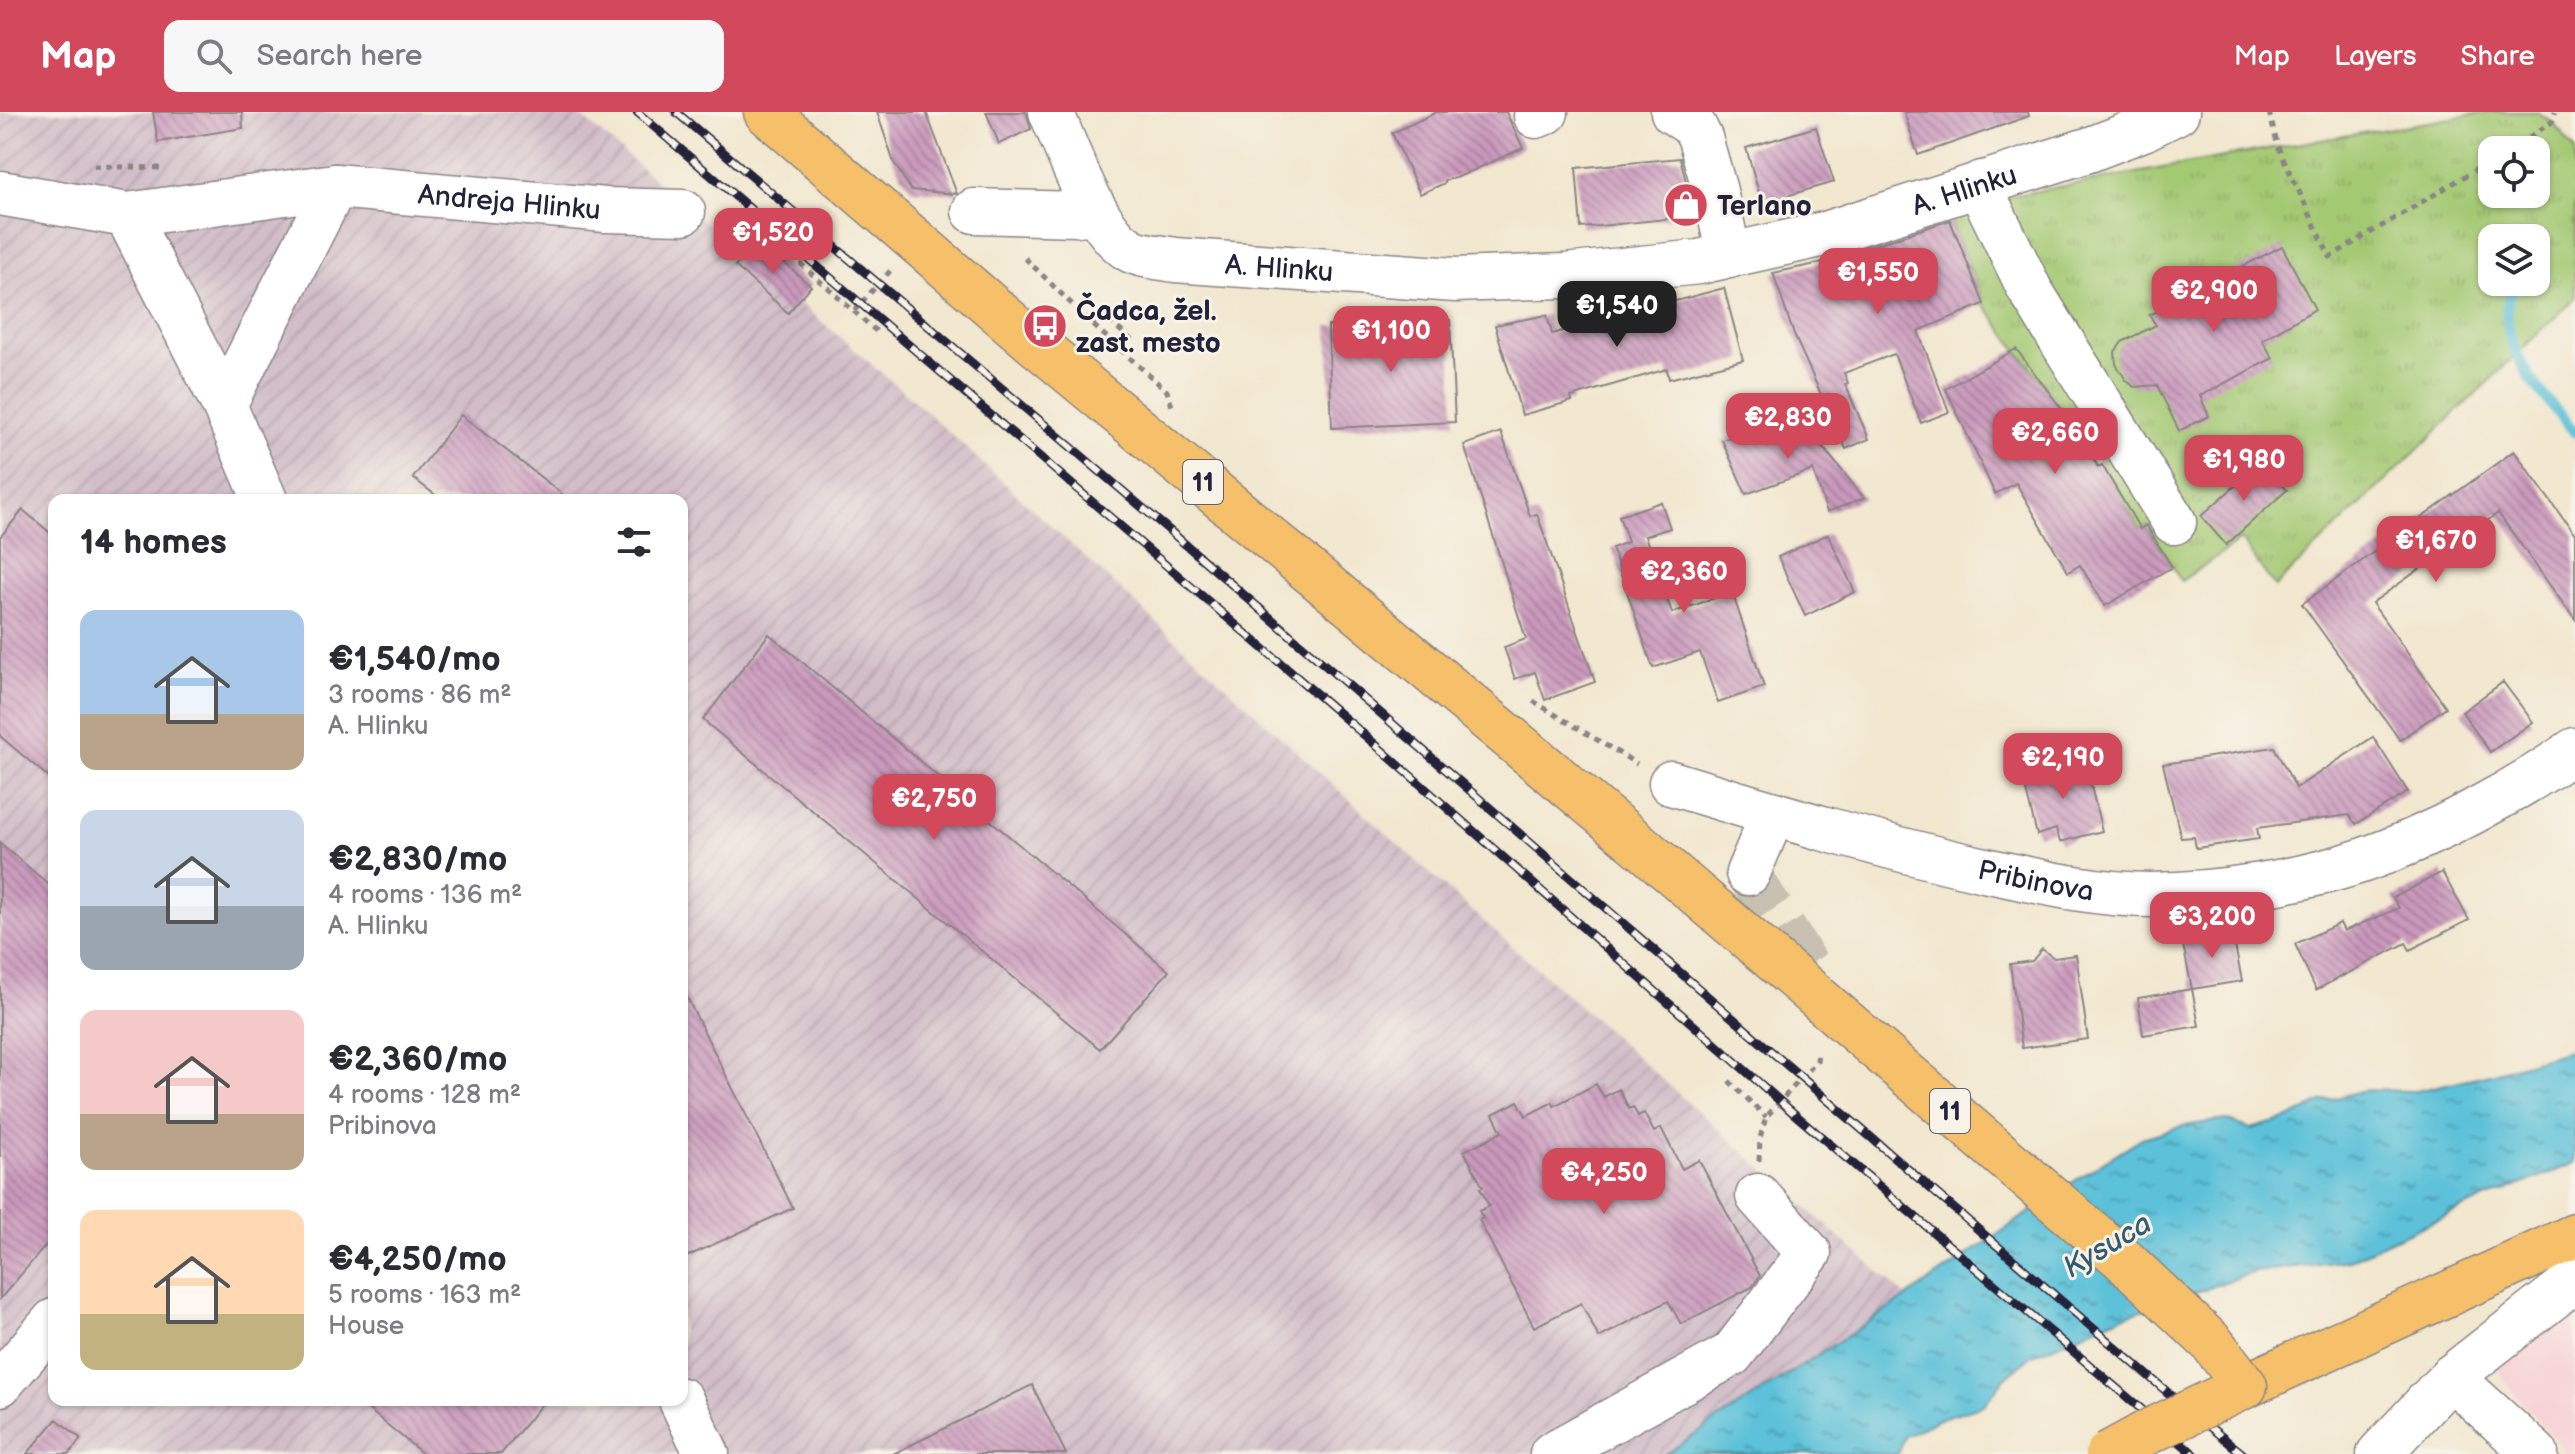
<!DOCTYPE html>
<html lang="en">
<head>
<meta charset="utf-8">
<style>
  :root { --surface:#fff; --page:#f7f7f7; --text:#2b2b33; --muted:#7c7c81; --accent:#d1495b }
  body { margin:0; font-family:"Balsamiq Sans",sans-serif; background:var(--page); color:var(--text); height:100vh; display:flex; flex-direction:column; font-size:30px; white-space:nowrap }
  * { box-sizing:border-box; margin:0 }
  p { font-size:26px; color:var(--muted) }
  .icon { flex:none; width:44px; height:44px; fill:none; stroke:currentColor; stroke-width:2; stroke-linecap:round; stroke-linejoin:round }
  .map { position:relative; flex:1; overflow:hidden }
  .side { position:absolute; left:48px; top:382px; width:640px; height:912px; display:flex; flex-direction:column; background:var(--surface); border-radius:16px; box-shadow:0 2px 6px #0004 }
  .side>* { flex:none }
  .buttons { position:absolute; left:2478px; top:24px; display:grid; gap:16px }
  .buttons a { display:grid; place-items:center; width:72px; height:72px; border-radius:16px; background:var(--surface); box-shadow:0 2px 6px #0004; font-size:40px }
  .price { position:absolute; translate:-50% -68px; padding:0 18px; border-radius:16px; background:var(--accent); color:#fff; font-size:26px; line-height:52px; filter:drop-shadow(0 2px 4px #0008) }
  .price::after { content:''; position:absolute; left:50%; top:48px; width:24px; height:18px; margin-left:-12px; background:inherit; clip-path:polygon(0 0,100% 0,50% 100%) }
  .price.active { background:#222; color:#fff }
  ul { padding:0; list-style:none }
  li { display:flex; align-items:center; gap:24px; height:200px; padding:0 32px }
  li span { display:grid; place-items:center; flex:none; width:224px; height:160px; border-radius:16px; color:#555 }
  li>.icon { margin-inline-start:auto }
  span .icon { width:96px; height:96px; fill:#fffc; stroke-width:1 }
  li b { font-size:34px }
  h2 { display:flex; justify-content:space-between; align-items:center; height:96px; padding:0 32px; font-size:34px }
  header { display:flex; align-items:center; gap:48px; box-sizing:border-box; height:112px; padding:0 40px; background:var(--accent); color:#fff }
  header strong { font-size:38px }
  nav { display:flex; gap:44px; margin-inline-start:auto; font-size:28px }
  .search { width:560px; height:72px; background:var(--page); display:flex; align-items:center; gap:20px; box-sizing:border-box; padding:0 28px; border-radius:16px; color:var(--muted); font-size:30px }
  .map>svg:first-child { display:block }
</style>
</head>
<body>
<header>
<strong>Map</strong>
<div class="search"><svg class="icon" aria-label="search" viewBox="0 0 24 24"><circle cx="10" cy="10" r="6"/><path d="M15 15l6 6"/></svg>Search here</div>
<nav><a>Map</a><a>Layers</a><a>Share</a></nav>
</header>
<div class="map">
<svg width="2575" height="1342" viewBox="0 0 2575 1342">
  <defs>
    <pattern id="industrial-furrows" width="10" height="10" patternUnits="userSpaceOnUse" patternTransform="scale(2)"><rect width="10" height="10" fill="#d2bdc8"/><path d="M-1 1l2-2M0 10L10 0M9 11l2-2" fill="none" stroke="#b4a2ad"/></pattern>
    <pattern id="park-tufts" width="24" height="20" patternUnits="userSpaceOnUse" patternTransform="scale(2)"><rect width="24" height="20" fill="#a4c973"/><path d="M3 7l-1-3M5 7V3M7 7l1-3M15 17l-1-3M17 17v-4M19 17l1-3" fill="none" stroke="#8dac64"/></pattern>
    <pattern id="water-ripples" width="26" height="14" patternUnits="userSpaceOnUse" patternTransform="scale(2)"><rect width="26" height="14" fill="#5bc1d9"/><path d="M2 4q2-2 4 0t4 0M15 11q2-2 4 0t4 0" fill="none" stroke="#4b9cb1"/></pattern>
    <pattern id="building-back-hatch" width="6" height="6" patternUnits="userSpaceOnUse" patternTransform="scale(2)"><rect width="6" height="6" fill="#ca99bc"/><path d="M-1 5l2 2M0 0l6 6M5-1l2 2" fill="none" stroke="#a47c9a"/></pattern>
  </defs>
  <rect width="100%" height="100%" fill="#f7f3e8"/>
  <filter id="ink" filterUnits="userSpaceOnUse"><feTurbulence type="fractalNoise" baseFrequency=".0125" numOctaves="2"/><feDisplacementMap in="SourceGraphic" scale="16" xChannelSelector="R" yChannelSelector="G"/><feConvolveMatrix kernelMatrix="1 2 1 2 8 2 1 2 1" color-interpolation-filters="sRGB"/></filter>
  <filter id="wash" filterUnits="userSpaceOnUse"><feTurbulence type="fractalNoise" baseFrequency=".006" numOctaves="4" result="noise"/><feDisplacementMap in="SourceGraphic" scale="32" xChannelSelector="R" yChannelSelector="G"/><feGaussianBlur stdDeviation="1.8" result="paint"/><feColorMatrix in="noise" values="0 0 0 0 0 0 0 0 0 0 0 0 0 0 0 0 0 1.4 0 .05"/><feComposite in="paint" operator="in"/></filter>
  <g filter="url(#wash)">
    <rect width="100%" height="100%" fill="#f2e7cf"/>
    <!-- built -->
    <path fill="#f7cfd5" d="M2575 1160V1342H2568L2516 1284 2473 1223Z"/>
    <!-- industrial -->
    <path fill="url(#industrial-furrows)" fill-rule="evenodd" d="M0 0H576L919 293 1424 756 1907 1185 1665 1342H0ZM54 388H682V1288H54Z"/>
    <!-- park -->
    <path fill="url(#park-tufts)" stroke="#637657" stroke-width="2" fill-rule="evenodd" d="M2488 0H2538L2552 10 2575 37V186L2275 475 2241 428 2181 469 2147 413 2140 417 2102 353 1984 192 1945 96 2278 35ZM2492 38H2536V82H2492ZM2492 126H2536V170H2492Z"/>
    <!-- water -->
    <path fill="url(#water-ripples)" stroke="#3e728a" stroke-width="2" d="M2575 937V1051L2465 1095 2349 1148 2255 1160 2112 1208 2031 1244 2005 1266 1984 1293 1941 1306 1905 1324 1898 1342H1665L1907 1185 2095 1055 2142 1026 2183 1014 2226 1008 2251 1017 2289 1006 2322 990 2364 978 2416 979 2494 961Z"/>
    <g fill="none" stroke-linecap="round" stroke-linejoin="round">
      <!-- stream -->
      <path stroke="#5bc1d9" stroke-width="11" d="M2512 170C2510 180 2507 191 2507 201 2507 247 2546 288 2575 320"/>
    </g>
    <g id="blocks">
      <!-- building -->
      <path fill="url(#building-back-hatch)" d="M153 0H242L243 16 158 30Z
        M877 0H926L957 82 911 78 894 51Z
        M986 0H1026L1031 17 999 32Z
        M1437 0H1506L1523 36 1456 66 1445 68V71L1420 82 1392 21Z
        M1904 0H2028L2029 4 1918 43Z
        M1816 15 1834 70 1762 91 1746 36Z
        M1680 46 1695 104 1581 116 1576 56Z
        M1950 108 1984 192 1918 219 1949 300 1921 311 1894 242 1844 261 1848 271 1845 272 1869 327 1846 337 1794 223 1773 161 1816 152Z
        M758 128 811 174 788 201 735 154Z
        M2282 134 2315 197 2262 228 2273 246 2200 284 2209 304 2179 319 2157 273 2134 275 2126 268 2116 252 2115 240 2122 230 2156 213 2149 203Z
        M1724 176 1743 248 1669 267 1667 257 1571 285 1572 289 1522 303 1495 213 1547 203 1552 222Z
        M1450 208 1455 310 1332 316 1328 214Z
        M2016 237 2074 313 2098 355 2102 353 2140 417 2146 413 2172 455 2105 494 2080 453 2068 460 2016 371 1995 382 1946 277Z
        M461 303 570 388H442L413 366Z
        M1796 303 1835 350 1864 386 1827 400 1813 358 1746 382 1722 328Z
        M1501 320 1530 404 1537 402 1595 570 1545 588 1535 560 1515 567 1504 535 1526 527 1464 333Z
        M2514 339 2575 423V508L2498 401 2372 491 2446 595 2400 628 2302 492Z
        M2262 350 2287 378 2226 433 2201 404Z
        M1661 390 1670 416 1645 424 1672 501 1732 480 1764 575 1718 591 1700 540 1653 556 1612 436 1628 430 1619 404Z
        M23 398 54 424V670L0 624V425Z
        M1828 422 1855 480 1805 504 1778 445Z
        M769 522 1169 859 1100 937 703 608Z
        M2503 570 2533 610 2490 640 2462 600Z
        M2373 625 2408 680 2356 712 2349 703 2257 716 2259 727 2196 736 2194 725 2181 726 2163 652 2274 635 2296 676Z
        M2084 646 2102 719 2060 730 2056 717 2037 723 2022 663Z
        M0 731 54 777V1124L0 1187Z
        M2442 760 2469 808 2410 838 2406 831 2316 878 2295 832 2340 811 2344 819 2399 796 2393 786Z
        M2232 819 2242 869 2192 877 2182 828Z
        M2042 837 2054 846 2076 843 2088 927 2022 936 2010 852 2032 849Z
        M682 876 793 1096 682 1147Z
        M2192 877 2199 914 2143 923 2138 886Z
        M1596 972 1604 985 1619 977 1629 997 1633 995 1638 1004 1644 1001 1654 1020 1661 1016 1682 1057 1699 1048 1760 1164 1752 1175 1681 1212 1668 1189 1599 1226 1581 1191 1534 1215 1479 1108 1483 1106 1479 1099 1489 1094 1480 1076 1483 1075 1464 1039 1502 1020 1493 1002 1518 989 1526 1004 1553 990 1554 994Z
        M1032 1273 1066 1342H893Z
        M357 1288H545L501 1342H423Z
        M57 1307 81 1327 69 1342H27Z"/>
    </g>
  </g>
  <g filter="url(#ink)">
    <use href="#blocks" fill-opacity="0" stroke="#8a8485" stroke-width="2"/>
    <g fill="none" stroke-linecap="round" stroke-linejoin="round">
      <!-- minor-tunnel -->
      <path stroke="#c8c0b1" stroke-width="44" stroke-dasharray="44 22" stroke-linecap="butt" d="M1748 761 1809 856"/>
      <!-- minor casing -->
      <g stroke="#8a8485" stroke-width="47">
        <g id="minor">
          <path id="s1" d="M1051 0C1068 37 1095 121 1132 139 1145 145 1161 145 1175 148L1455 168 1564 164 1699 150 1825 122 2091 37 2143 17 2177 0"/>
          <path d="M1673 0 1694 14 1700 26 1715 79 1729 144"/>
          <path d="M1536 4 1546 0"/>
          <path d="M1981 71 1986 88 2030 178 2174 410"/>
          <path id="s2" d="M0 81 127 103 335 74 606 98 683 100"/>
          <path d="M974 99 1077 102 1096 100"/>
          <path d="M127 103 224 293 265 388"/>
          <path d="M224 293 335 74"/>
          <path id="s3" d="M1671 671C1775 703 1879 734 1985 758 2040 770 2096 783 2152 783 2218 782 2299 770 2361 749 2434 724 2511 682 2575 638"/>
          <path d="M1748 761 1773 702"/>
          <path d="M2451 1265 2536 1342"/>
          <path d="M0 1272 54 1209"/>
          <path d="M681 1288 707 1342"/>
          <path d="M1552 1342 1732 1242 1809 1141 1758 1084"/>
          <path d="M2379 1342 2451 1265 2575 1168"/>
        </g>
      </g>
      <!-- major casing -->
      <g stroke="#8a8485" stroke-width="47">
        <path id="major" d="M766 0 1032 229 1643 736
          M2245 1274 2575 1124"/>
      </g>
      <!-- path -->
      <path stroke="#8a8485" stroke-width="5" stroke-dasharray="6 6" stroke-linecap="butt" d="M2269 0 2278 35 2330 145 2492 48
        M2509 38 2552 10 2555 0
        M94 54 160 56
        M716 119 765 120 877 220
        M1025 146 1092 212 1167 279 1172 294
        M854 199 891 158
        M1092 212 1101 202 1136 232
        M1533 589 1637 652
        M1729 969 1766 1005
        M1759 1049 1760 1026 1766 1005 1817 949 1818 939"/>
      <!-- minor -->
      <use href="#minor" stroke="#fff" stroke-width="44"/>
      <!-- major -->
      <use href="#major" stroke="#f6c06b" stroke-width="44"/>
      <!-- rail casing -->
      <g stroke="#22223b" stroke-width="9">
        <path id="rail" d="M637 0 1369 627 1798 1005 2194 1342
          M676 0 1170 419 1802 966 2173 1285 2243 1342"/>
      </g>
      <!-- rail -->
      <use href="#rail" stroke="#f7f3e8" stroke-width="6" stroke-dasharray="18" stroke-linecap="butt"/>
      <!-- major-bridge casing -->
      <g stroke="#8a8485" stroke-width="47" stroke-linecap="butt">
        <path id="major-bridge" d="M1643 736 2124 1148 2212 1231 2245 1274 2148 1320 2108 1342"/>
      </g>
      <!-- major-bridge -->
      <use href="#major-bridge" stroke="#f6c06b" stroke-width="44"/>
    </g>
  </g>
  <!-- icons -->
  <defs>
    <g id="shop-disc" transform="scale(2.3)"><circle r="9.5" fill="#d1495b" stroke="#f7f3e8"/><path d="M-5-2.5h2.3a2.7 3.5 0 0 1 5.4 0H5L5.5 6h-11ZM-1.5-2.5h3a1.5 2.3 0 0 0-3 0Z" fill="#fff"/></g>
    <g id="bus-disc" transform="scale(2.3)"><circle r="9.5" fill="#d1495b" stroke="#f7f3e8"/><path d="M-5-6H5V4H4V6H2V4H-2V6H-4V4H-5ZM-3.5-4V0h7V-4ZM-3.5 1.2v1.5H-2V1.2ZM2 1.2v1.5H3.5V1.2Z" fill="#fff"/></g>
  </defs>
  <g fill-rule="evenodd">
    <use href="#shop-disc" x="1686" y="93"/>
    <use href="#bus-disc" x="1045" y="214"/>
  </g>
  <g text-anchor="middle" stroke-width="6" stroke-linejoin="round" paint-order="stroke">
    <!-- shield labels -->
    <g fill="#f7f3e8" stroke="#62616f" stroke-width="2">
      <rect x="1183" y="348" width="40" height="44" rx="6"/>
      <rect x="1930" y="977" width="40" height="44" rx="6"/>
    </g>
    <g font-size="26" font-weight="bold" fill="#22223b">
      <text x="1203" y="379">11</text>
      <text x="1950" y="1008">11</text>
    </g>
    <!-- street labels -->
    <g font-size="28" fill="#22223b" stroke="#f7f3e8">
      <text dy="10" stroke="none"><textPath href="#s1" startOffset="1008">A. Hlinku</textPath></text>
      <text dy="10" stroke="none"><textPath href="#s2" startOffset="514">Andreja Hlinku</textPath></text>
      <text dy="10" stroke="none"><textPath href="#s1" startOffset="312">A. Hlinku</textPath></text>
      <text dy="10" stroke="none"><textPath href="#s3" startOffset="378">Pribinova</textPath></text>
    </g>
    <!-- poi labels -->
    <g font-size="28" font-weight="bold" fill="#22223b" stroke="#f7f3e8" text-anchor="start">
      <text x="1717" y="103">Terlano</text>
      <text x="1076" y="208">Čadca, žel.<tspan x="1076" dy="32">zast. mesto</tspan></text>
    </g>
    <!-- water labels -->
    <g font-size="30" font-style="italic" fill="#365a72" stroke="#f7f3e8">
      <text transform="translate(2107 1133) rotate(-31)" y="10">Kysuca</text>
    </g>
  </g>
</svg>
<div class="buttons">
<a><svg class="icon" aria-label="locate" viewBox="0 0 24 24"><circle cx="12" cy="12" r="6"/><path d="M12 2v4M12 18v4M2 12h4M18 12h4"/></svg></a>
<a><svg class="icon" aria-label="layers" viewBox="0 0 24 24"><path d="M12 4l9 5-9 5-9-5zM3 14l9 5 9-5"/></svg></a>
</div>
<b class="price" style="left:773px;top:164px">€1,520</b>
<b class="price" style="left:1878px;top:204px">€1,550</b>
<b class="price" style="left:2214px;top:222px">€2,900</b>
<b class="price active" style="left:1617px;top:237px">€1,540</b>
<b class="price" style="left:1391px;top:262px">€1,100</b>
<b class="price" style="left:1788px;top:349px">€2,830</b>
<b class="price" style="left:2055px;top:364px">€2,660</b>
<b class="price" style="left:2244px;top:391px">€1,980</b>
<b class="price" style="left:2436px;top:472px">€1,670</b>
<b class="price" style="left:1684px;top:503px">€2,360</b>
<b class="price" style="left:2063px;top:689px">€2,190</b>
<b class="price" style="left:934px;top:730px">€2,750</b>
<b class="price" style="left:2212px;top:848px">€3,200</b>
<b class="price" style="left:1604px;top:1104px">€4,250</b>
<section class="side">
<h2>14 homes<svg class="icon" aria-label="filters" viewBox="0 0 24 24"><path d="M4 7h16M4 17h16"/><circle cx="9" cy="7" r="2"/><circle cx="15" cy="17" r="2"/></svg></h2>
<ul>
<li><span style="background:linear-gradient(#a9c7e8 65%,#b9a48a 0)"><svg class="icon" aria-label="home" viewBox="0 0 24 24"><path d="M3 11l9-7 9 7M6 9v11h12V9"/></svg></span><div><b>€1,540/mo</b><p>3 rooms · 86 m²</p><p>A. Hlinku</p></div></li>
<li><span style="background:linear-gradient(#c9d6e8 60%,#9aa5b1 0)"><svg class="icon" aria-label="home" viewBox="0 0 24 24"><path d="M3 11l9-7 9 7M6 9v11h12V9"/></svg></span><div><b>€2,830/mo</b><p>4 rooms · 136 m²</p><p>A. Hlinku</p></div></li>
<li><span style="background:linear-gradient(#f6c9c9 65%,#b9a48a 0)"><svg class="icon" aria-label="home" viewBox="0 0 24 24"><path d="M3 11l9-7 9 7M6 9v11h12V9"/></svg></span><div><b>€2,360/mo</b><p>4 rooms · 128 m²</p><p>Pribinova</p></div></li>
<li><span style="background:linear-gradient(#ffd9b3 65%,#c2b280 0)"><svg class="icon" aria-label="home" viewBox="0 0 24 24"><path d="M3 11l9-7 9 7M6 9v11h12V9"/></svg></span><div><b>€4,250/mo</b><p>5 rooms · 163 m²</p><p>House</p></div></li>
</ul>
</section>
</div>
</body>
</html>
